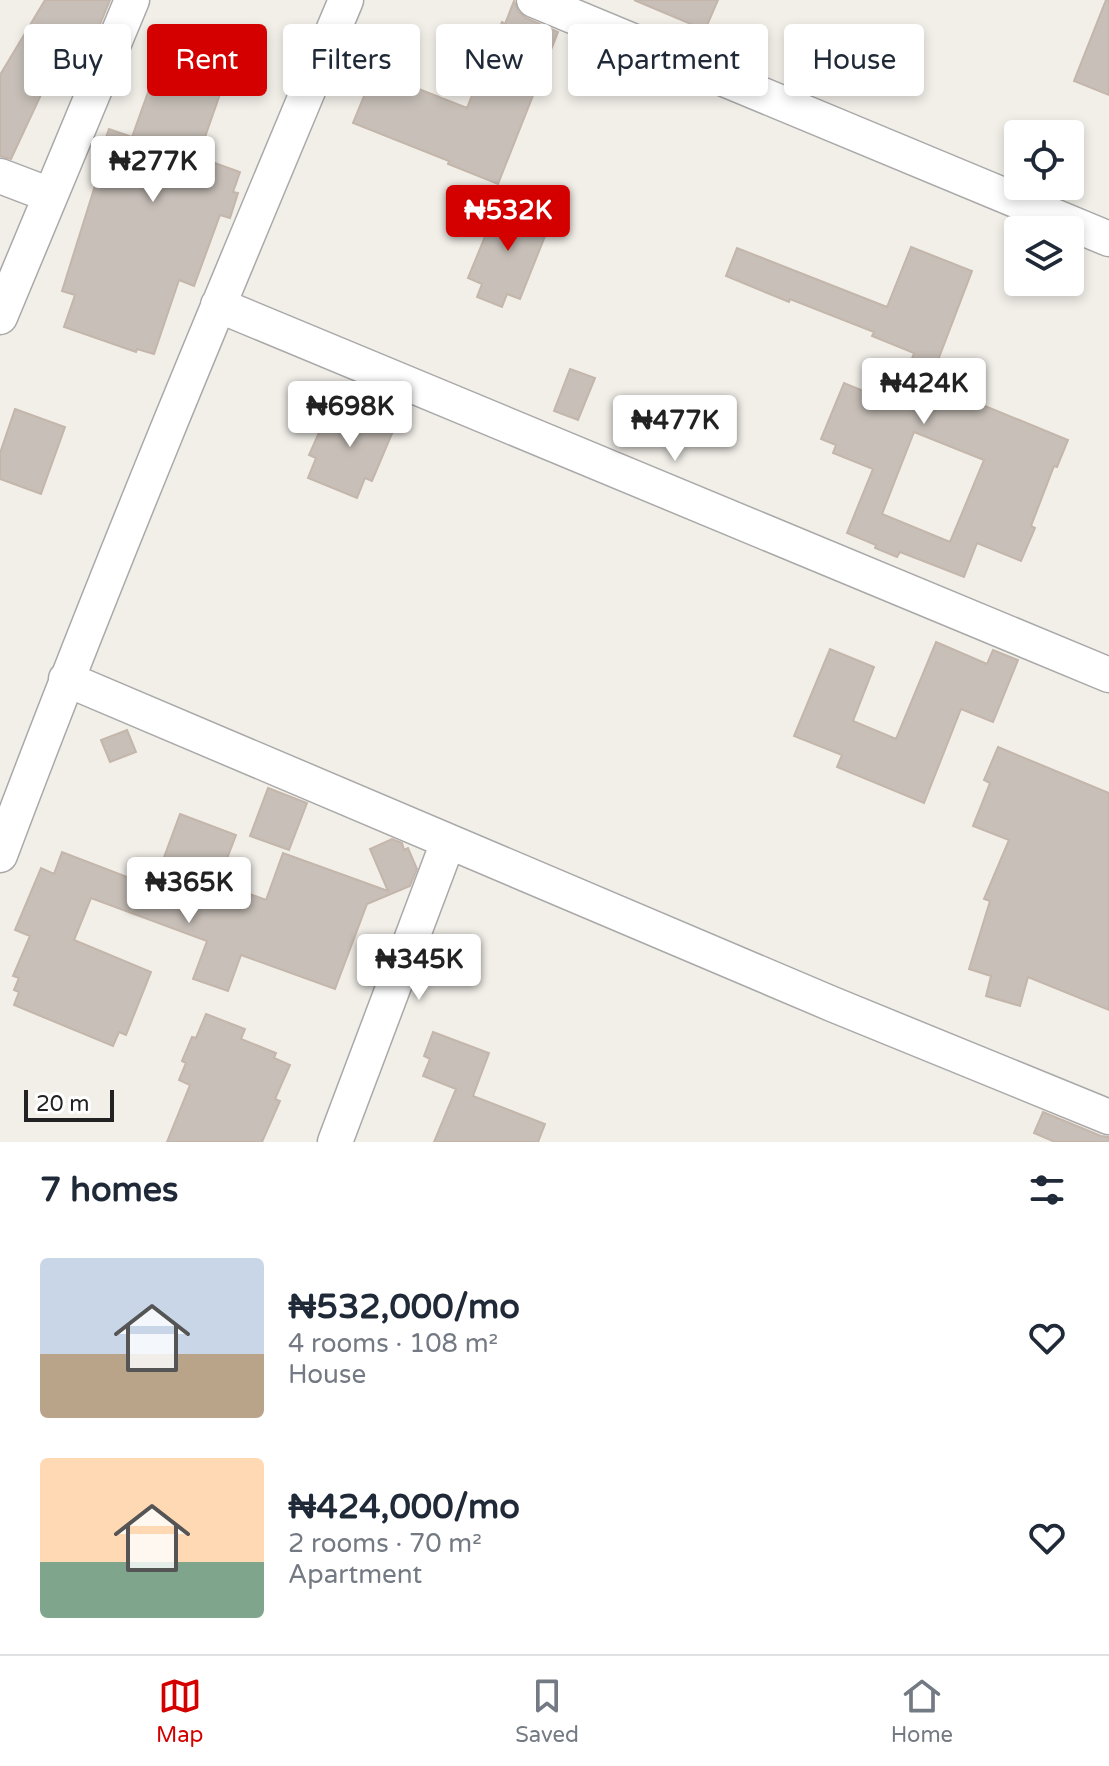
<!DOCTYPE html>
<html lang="en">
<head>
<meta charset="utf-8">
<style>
  :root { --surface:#fff; --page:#f2f2f3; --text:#1f2937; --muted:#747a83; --line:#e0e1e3; --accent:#d40000 }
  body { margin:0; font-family:"Varela Round",sans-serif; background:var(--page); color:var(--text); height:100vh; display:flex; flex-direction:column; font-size:30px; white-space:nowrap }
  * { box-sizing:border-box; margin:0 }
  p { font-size:26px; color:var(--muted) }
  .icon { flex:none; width:44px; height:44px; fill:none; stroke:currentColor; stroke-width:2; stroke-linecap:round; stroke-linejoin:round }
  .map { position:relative; height:1142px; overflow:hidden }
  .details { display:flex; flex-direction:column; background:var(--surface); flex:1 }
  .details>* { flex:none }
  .hud { position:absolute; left:24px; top:24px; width:1062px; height:72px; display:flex; gap:16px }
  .buttons { position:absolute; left:1004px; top:120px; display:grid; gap:16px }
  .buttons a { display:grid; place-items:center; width:80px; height:80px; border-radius:8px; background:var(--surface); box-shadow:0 4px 12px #0003; font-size:40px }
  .scale { position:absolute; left:24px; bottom:20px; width:90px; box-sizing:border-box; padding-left:8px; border:4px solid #222; border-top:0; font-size:22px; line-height:28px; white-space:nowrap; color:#222; -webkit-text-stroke:6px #fff; paint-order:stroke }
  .price { position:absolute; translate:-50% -68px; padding:0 18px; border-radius:8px; background:#fff; color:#222; font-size:26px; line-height:52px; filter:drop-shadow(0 2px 4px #0008) }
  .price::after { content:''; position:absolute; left:50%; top:48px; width:24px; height:18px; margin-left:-12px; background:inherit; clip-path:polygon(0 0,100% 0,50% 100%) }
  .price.current { background:var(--accent); color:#fff }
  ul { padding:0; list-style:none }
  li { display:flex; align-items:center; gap:24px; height:200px; padding:0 40px }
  li span { display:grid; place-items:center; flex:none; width:224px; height:160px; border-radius:8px; color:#555 }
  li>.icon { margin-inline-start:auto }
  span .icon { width:96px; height:96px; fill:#fffc; stroke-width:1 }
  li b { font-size:34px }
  h2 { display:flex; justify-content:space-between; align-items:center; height:96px; padding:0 40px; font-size:34px }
  .pill { padding:0 28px; border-radius:8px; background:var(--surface); box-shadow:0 4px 12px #0003; font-size:28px; line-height:72px }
  .pill.current { background:var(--accent); color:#fff }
  .menu { display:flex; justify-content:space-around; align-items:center; height:112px; border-top:2px solid var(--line); background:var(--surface); font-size:22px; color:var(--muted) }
  .menu a { display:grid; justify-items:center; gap:4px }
  .menu .current { color:var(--accent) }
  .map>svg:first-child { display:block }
</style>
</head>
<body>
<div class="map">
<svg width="1109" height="1142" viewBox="0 0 1109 1142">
  <rect width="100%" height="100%" fill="#f2efe9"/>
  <!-- building -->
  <path fill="#c7bfb8" stroke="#c4b6ab" stroke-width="2" fill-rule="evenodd" d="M45 0H110L96 34 84 29 49 86 46 84 11 159 0 156V75Z
    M634 0H718L705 30Z
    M1106 0H1109V95L1074 81Z
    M514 1 518 11 526 18 558 32 498 184 448 164 449 161 353 123 373 74 390 81 391 78 467 108 502 22 505 24Z
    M170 31 224 49 223 53 233 57 198 157 240 172 233 192 238 193 230 218 220 215 194 286 179 280 154 354 137 349 136 352 64 327 75 295 62 291 99 173 94 171 109 129 132 137Z
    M500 200 551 221 520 299 507 294 502 307 477 297 482 284 468 278Z
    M911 247 972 271 932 376 937 378 936 380 965 392 963 397 1068 440 1057 467 1054 466 1031 526 1035 528 1021 561 977 543 964 577 900 552 897 557 875 548 876 545 847 533 873 469 833 453 836 445 821 439 844 383 895 404 914 353 872 336 874 332 790 299 789 302 726 276 737 248 887 307ZM914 432 984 460 950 542 882 514Z
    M570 369 595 378 578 420 554 411Z
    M344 402 396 424 372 481 365 478 357 498 308 478 316 458 309 455 326 417 336 421Z
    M15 409 65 427 41 494 0 479V453Z
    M936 642 987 664 993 650 1018 660 993 722 961 709 924 803 837 767 842 755 794 736 830 649 874 667 853 721 896 739Z
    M127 730 136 752 110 762 101 740Z
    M998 747 1109 793V1010L1028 977 1020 1006 986 996 991 976 969 969 990 901 984 899 1009 840 973 826 990 783 984 780Z
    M268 788 307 803 289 850 250 836Z
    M180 814 236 835 218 882 266 900 283 853 388 891 370 849 392 839 402 843 404 850 408 848 417 869 410 886 367 904 335 989 241 955 228 991 193 979 207 941 91 898 74 940 151 972 126 1035 119 1032 113 1046 14 1005 19 992 14 990 19 978 13 976 30 936 15 930 41 868 54 874 62 852 153 887Z
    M206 1014 245 1029 241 1039 276 1053 274 1058 290 1065 275 1099 280 1101 262 1142H167L190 1085 179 1080 186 1063 182 1061 192 1037 196 1038Z
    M433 1032 489 1053 473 1096 545 1124 538 1142H434L456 1089 423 1076 430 1059 424 1056Z
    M1043 1112 1101 1136 1109 1137V1142H1055L1034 1133Z"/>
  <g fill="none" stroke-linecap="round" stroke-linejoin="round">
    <!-- minor casing -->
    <g stroke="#a9a9a9" stroke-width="37">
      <path id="minor" d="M534 0 1109 239
        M0 176 50 195
        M218 305 1109 675
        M0 317 132 0
        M66 679 832 1004 1109 1117
        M0 855C108 567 227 284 346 0
        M335 1142 448 842"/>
    </g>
    <!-- minor -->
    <use href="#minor" stroke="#fff" stroke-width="34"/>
  </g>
</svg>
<div class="buttons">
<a><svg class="icon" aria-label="locate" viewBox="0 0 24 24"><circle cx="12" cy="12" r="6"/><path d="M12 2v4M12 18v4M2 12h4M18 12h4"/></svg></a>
<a><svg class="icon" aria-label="layers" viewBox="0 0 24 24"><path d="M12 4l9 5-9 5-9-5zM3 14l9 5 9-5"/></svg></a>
</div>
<div class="scale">20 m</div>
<b class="price" style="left:153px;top:204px">₦277K</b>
<b class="price current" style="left:508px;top:253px">₦532K</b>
<b class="price" style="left:924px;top:426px">₦424K</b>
<b class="price" style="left:350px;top:449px">₦698K</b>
<b class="price" style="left:675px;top:463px">₦477K</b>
<b class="price" style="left:189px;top:925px">₦365K</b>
<b class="price" style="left:419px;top:1002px">₦345K</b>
<div class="hud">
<a class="pill">Buy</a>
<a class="pill current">Rent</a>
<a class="pill">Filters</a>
<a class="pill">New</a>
<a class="pill">Apartment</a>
<a class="pill">House</a>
</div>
</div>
<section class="details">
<h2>7 homes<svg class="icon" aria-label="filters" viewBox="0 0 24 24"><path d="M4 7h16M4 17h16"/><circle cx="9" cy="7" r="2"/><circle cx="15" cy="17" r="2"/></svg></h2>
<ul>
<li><span style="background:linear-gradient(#c9d6e8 60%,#b9a48a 0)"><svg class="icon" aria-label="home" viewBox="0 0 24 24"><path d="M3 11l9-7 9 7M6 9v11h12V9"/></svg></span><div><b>₦532,000/mo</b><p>4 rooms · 108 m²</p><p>House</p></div><svg class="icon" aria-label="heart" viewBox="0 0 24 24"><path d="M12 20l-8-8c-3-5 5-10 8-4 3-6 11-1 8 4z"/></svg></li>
<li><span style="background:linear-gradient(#ffd9b3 65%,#7fa58c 0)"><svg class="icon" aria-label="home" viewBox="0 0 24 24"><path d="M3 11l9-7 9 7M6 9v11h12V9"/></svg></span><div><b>₦424,000/mo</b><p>2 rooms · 70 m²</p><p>Apartment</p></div><svg class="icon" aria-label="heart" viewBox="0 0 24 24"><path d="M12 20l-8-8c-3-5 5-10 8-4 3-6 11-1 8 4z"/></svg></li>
</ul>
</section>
<nav class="menu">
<a class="current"><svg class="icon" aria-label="map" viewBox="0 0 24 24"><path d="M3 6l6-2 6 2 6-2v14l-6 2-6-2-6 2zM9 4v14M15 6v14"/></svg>Map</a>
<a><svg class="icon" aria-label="saved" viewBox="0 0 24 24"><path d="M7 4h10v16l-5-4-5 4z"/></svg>Saved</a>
<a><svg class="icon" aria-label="home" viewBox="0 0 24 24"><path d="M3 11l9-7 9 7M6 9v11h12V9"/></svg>Home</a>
</nav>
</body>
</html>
